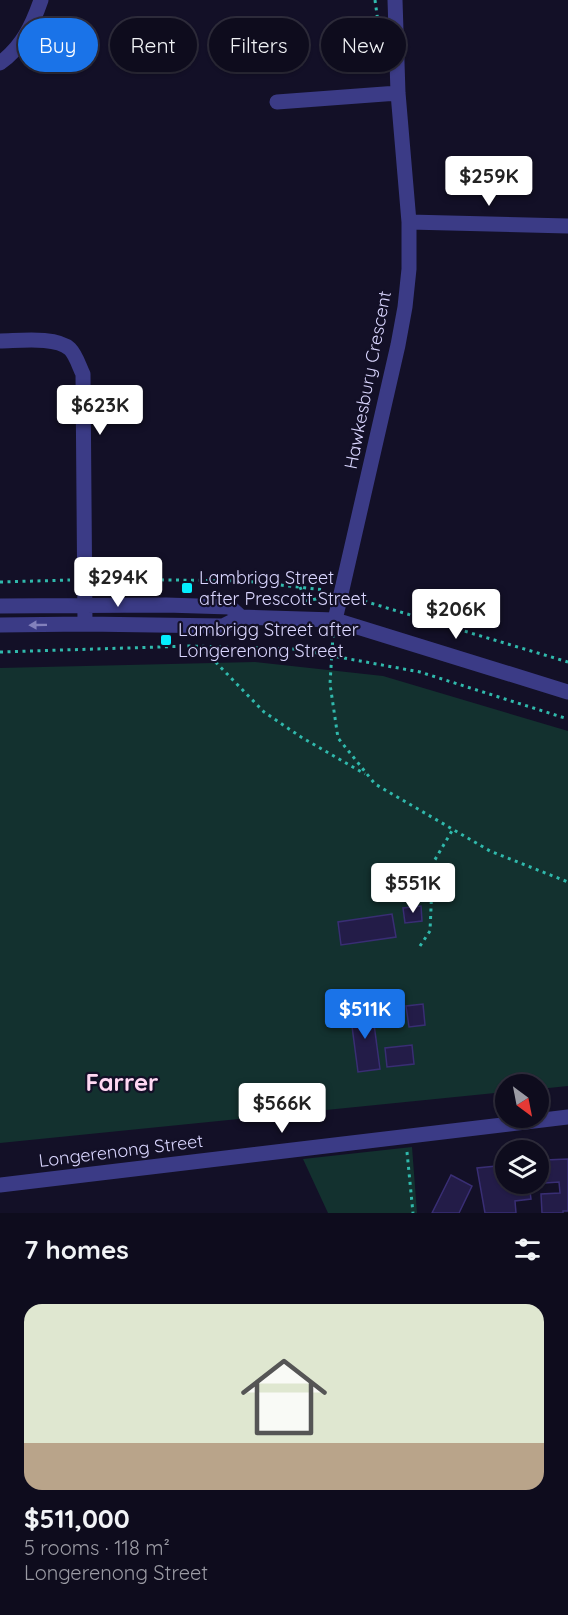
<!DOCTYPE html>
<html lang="en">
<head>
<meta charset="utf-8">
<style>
  :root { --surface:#0e0c1d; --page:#1c1a2a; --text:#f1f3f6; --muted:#9b9ba4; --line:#2e2c3b; --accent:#1a73e8 }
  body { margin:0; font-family:Quicksand,sans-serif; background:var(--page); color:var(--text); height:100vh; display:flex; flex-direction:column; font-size:22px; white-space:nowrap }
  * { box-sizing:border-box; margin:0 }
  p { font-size:20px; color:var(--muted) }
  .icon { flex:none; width:33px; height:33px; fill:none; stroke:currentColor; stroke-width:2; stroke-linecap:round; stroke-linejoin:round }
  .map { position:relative; height:1213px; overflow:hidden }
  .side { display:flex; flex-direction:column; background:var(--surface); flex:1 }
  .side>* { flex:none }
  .banner { position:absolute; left:18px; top:18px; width:532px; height:54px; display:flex; gap:12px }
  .needle { width:39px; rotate:148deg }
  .tools { position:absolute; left:495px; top:1074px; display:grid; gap:12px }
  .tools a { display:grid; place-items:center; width:54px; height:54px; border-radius:50%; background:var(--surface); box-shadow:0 2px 4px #0004,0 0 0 2px var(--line); font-size:30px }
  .price { position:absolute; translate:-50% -51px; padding:0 14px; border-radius:6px; background:#fff; color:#222; font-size:20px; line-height:39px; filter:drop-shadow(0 2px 3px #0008) }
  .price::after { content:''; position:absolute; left:50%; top:36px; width:18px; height:14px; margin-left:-9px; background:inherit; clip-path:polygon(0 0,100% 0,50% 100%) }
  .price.selected { background:var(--accent); color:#fff }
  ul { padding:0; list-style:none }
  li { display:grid; align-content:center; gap:12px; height:318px; padding:0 24px }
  li span { display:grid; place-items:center; height:186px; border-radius:18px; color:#555 }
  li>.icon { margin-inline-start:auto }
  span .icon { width:108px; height:108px; fill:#fffc; stroke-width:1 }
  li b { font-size:26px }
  h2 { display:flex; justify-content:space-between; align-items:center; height:72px; padding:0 24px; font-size:26px }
  .chip { padding:0 21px; border-radius:27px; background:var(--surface); box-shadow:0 2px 4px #0004,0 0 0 2px var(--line); font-size:21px; line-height:54px }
  .chip.selected { background:var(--accent); color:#fff }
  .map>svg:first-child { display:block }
</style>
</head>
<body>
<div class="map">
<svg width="568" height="1213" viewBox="0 0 568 1213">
  <rect width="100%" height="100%" fill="#131027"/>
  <!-- green -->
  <path fill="#13312f" d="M255 662 383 676 568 731V1086L539 1089 538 1084H506L505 1092 0 1143V668Z
    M412 1147 417 1213H328L303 1159Z"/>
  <!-- building -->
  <path fill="#231c48" stroke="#392e74" stroke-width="1.5" d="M421 906 422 921 405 923 403 908Z
    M392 914 396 937 341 945 338 922Z
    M423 1004 425 1025 409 1027 406 1006Z
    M372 1009 380 1069 358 1072 350 1011Z
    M412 1045 414 1064 387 1067 385 1048Z
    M568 1159V1211H563V1213H542L541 1194 560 1193 559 1182 545 1183V1160Z
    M506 1165V1184H529L531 1199 515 1201 516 1213H485L477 1168Z
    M451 1175 472 1186 459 1213H432Z"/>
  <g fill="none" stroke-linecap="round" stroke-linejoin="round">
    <!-- path -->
    <path stroke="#30b9ac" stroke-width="3" stroke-dasharray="3 4.5" stroke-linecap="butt" d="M375 0 378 22
      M101 579 244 581 325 590
      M0 582 70 580
      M300 587 306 601 316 599 323 595
      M357 599 568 662
      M333 635 330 684 338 738 375 784 490 851 568 882
      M200 646 264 712 301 737 365 774
      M0 652 190 646 295 649 420 672 568 719
      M420 946 430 931 433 863 453 829
      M407 1152 413 1213"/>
    <!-- minor -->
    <path stroke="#3b3b86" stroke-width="15" d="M0 63C22 47 32 26 41 0
      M277 102 398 93
      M409 222 568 226
      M0 341C18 341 56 336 70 349 76 355 79 366 83 374L85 624
      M0 606 166 605 230 607 241 617
      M335 620 398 345 405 307 409 269V222L398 93 395 0
      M0 625 85 624 223 626 241 617 335 620 568 692
      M0 1185 568 1117"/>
  </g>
  <!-- one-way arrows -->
  <defs><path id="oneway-solid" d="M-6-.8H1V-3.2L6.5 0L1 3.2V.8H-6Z" transform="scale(1.5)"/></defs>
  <use fill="#8381bc" href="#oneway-solid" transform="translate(38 625) rotate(179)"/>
  <!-- markers -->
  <g fill="#04edfe" stroke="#131027" stroke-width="2">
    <rect x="181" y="582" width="12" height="12" rx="3"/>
    <rect x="160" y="634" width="12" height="12" rx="3"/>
  </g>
  <g text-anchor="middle" stroke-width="4.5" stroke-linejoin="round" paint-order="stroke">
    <!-- street labels -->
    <g font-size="18" fill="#dad6ff" stroke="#131027">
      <text transform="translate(368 380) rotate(-79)" y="6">Hawkesbury Crescent</text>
      <text transform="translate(121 1151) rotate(-7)" y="6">Longerenong Street</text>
    </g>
    <!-- poi labels -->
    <g font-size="18" fill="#dad6ff" stroke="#131027" text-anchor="start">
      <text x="199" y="584">Lambrigg Street<tspan x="199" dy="21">after Prescott Street</tspan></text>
      <text x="178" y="636">Lambrigg Street after<tspan x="178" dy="21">Longerenong Street</tspan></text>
    </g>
    <!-- district labels -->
    <g font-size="24" font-weight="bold" fill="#ffd8f2" stroke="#131027">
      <text x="122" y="1091">Farrer</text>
    </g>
  </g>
</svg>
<div class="tools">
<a><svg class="needle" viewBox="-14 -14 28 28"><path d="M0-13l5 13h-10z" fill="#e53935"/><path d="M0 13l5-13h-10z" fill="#9b9ba4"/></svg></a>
<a><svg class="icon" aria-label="layers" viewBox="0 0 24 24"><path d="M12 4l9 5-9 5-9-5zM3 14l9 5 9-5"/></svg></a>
</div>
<b class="price" style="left:489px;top:207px">$259K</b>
<b class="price" style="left:100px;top:436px">$623K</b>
<b class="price" style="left:118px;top:608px">$294K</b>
<b class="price" style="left:456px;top:640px">$206K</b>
<b class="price" style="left:413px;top:914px">$551K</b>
<b class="price selected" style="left:365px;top:1040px">$511K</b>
<b class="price" style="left:282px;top:1134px">$566K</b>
<div class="banner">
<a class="chip selected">Buy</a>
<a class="chip">Rent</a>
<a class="chip">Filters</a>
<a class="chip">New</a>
</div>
</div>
<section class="side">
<h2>7 homes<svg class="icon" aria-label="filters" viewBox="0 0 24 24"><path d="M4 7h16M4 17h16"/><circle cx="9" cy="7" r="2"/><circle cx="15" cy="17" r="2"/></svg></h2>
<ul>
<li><span style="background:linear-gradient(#dfe7d0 75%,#b9a48a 0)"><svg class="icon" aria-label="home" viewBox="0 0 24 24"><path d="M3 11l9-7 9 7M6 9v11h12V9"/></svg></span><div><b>$511,000</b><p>5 rooms · 118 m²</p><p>Longerenong Street</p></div></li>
</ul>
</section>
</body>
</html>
